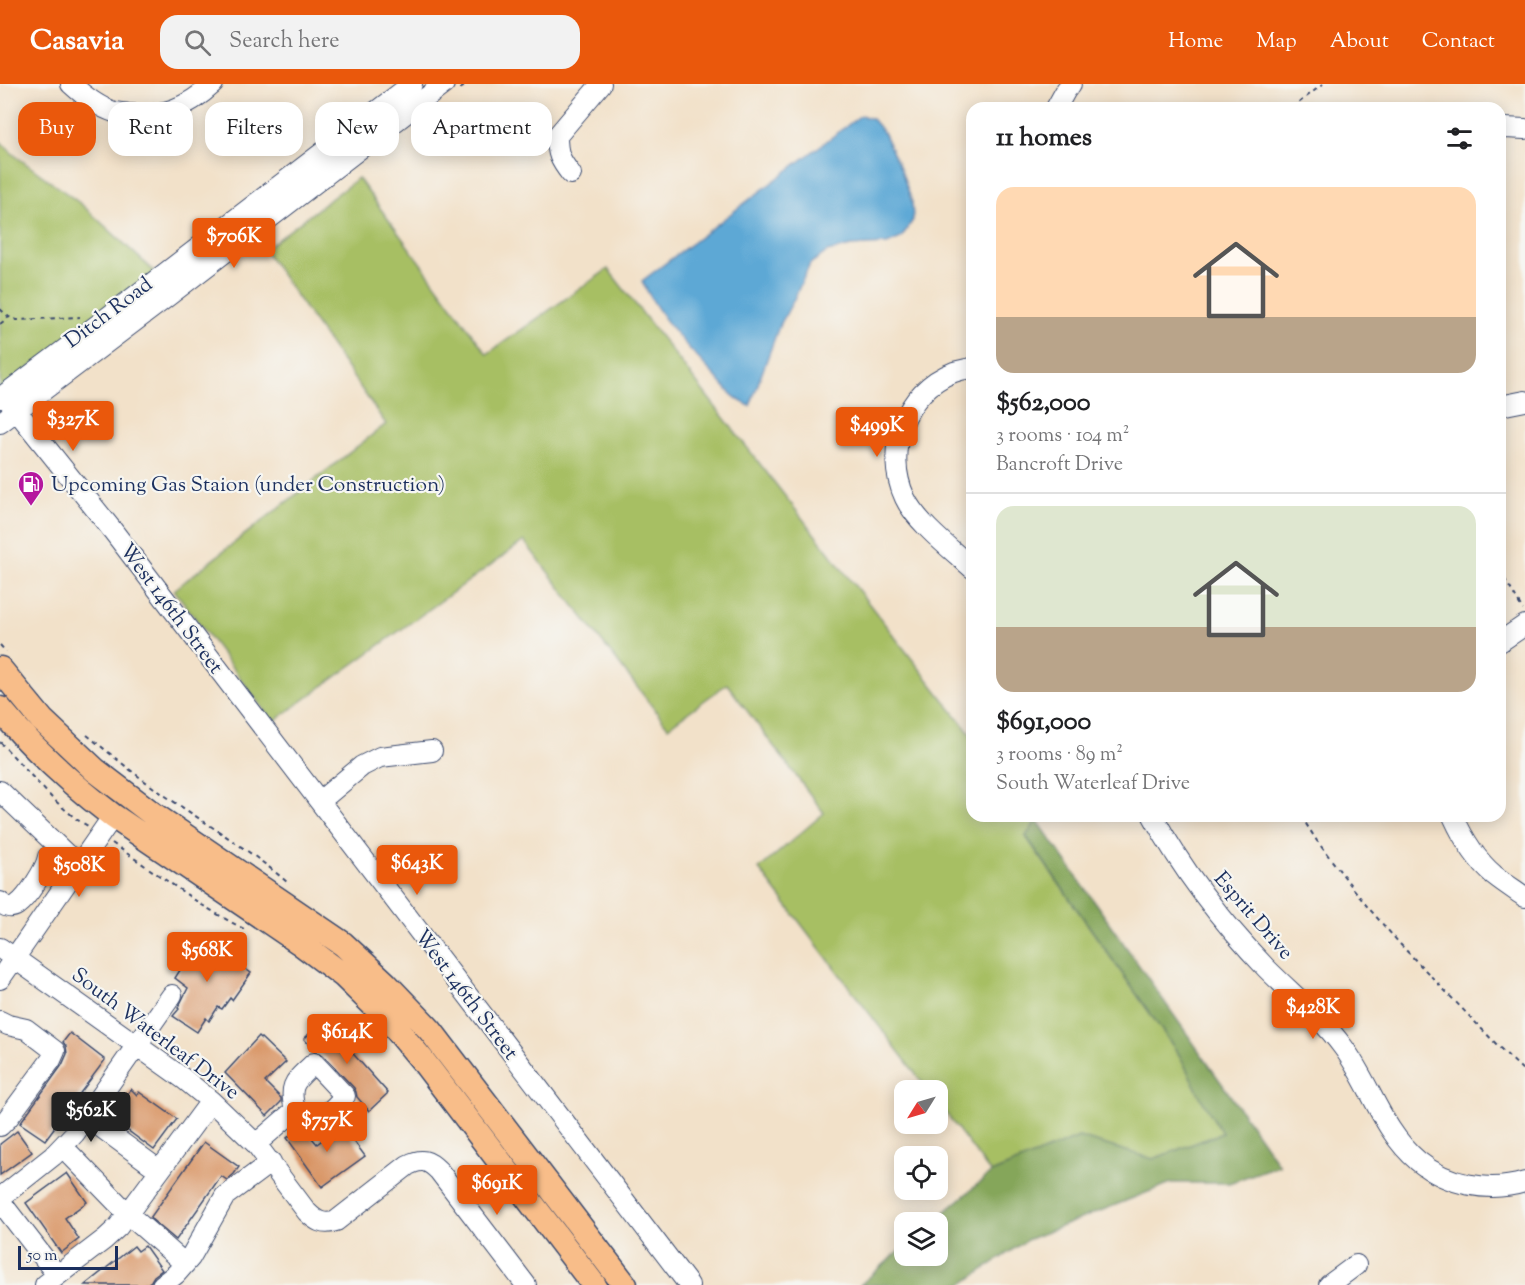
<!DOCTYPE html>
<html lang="en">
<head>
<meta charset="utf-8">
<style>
  :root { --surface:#fff; --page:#f2f2f2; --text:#202124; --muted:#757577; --line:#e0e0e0; --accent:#ea580c }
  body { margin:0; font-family:"Sorts Mill Goudy",serif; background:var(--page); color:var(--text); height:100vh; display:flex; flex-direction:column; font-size:22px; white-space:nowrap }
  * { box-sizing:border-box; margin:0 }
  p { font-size:20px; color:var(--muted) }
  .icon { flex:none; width:33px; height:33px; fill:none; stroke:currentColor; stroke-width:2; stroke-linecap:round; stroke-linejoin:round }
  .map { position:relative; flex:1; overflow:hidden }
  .drawer { position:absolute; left:966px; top:18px; width:540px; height:720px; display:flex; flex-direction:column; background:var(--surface); border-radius:18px; box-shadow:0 3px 15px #0003 }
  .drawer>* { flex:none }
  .top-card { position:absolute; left:18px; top:18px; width:570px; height:54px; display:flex; gap:12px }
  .needle { width:39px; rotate:233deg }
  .controls { position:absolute; left:894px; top:996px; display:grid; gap:12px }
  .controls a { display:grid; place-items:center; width:54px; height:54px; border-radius:12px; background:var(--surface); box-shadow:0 3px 15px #0003; font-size:30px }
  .scale { position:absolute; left:18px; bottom:15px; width:100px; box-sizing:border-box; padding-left:6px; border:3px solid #1b2f5e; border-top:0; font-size:16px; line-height:21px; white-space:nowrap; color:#1b2f5e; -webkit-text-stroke:4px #f6f6f2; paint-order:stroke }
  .price { position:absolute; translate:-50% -51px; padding:0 14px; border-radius:6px; background:var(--accent); color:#fff; font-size:20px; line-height:39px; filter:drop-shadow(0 2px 3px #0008) }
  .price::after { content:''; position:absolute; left:50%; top:36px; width:18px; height:14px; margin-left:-9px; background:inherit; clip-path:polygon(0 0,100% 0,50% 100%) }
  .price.on { background:#222; color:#fff }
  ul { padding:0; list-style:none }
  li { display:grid; align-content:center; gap:12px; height:318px; padding:0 30px }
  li+li { border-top:2px solid var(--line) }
  li span { display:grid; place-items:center; height:186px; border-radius:18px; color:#555 }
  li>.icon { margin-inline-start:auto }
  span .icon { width:108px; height:108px; fill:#fffc; stroke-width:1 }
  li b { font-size:26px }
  h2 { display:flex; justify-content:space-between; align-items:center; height:72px; padding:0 30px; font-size:26px }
  .pill { padding:0 21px; border-radius:18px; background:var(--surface); box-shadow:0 3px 15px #0003; font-size:21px; line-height:54px }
  .pill.on { background:var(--accent); color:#fff }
  header { display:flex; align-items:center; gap:36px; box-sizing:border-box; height:84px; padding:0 30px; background:var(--accent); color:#fff }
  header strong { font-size:28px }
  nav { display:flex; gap:33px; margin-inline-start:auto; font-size:21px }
  .search { width:420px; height:54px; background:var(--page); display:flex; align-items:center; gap:15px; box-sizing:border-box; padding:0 21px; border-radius:18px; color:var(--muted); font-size:22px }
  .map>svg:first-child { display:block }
</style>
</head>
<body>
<header>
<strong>Casavia</strong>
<div class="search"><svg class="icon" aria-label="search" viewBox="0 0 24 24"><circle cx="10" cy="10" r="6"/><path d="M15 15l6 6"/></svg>Search here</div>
<nav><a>Home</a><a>Map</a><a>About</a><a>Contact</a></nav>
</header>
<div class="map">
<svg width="1525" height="1201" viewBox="0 0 1525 1201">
  <rect width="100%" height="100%" fill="#f6f6f2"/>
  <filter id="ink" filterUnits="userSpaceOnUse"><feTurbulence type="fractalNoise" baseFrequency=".0167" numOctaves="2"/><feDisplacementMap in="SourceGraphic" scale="12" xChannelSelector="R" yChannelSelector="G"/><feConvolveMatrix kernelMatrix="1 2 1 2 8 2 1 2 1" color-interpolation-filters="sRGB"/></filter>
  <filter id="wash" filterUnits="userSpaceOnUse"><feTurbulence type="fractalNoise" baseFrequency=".008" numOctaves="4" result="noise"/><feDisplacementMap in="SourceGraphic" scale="24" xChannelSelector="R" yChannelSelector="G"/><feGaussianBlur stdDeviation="1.35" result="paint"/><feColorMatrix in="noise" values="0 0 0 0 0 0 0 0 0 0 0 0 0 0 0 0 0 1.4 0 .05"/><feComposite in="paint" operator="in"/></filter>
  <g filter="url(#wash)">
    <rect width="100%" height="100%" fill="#f2e1c9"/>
    <!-- green -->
    <path fill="#a7bf64" stroke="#617761" stroke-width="1.5" d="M0 57 13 70 81 120 156 189 0 306Z
      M358 94 487 270 608 185 972 652V732H1034L1037 736 1026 753 1180 972 1202 1016 1223 1049 1153 1075 1079 1053 991 1089 938 1019V1006H928L759 785 824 729 727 600 668 643 524 457 273 638 174 506 386 340 264 166Z"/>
    <!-- forest -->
    <path fill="#85a65a" stroke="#506a5c" stroke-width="1.5" d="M1037 736 1279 1081 1229 1099H1171L1027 1156 961 1201H860L904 1163V1172H938V1138H933L991 1089 1079 1053 1153 1075 1222 1049 1202 1016 1180 972 1026 752Z"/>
    <!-- water -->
    <path fill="#5da8d5" stroke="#3c6c9a" stroke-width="1.5" d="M861 31 872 35 883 48 901 86 912 118 913 136 901 154 887 160 851 162 827 168 810 180 794 215 778 245 750 322C733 315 727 305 715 292 687 263 659 233 642 197Z"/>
    <g id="blocks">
      <!-- building -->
      <path fill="#d89362" d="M198 852 251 889 232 916 230 914 222 925 218 923 209 937 206 934 197 948 173 932 179 925 178 924 188 904 175 894 182 883 179 880Z
        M323 936 388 1009 369 1027 357 1013 356 1008 354 1004 323 971 315 967 304 955Z
        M70 949 105 976 45 1056 20 1039 62 981 67 970 66 962 63 958Z
        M259 952 286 978 265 998 281 1014V1018L267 1032 225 989Z
        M131 1005 137 1011 139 1008 177 1035 154 1066 111 1034Z
        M342 1041 365 1072 322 1103 287 1054 302 1042 317 1060Z
        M17 1047 32 1068 0 1091V1060Z
        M204 1058 239 1083 234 1090 227 1096 221 1092 176 1156 150 1134Z
        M67 1089 87 1118 65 1134 79 1155 61 1169 26 1119Z
        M134 1162 138 1167 145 1162 162 1186 154 1192 151 1197 146 1201H85Z"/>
    </g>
  </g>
  <g filter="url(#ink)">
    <use href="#blocks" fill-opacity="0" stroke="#3b4a6e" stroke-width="1.5"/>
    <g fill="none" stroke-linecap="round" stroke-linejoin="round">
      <!-- minor casing -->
      <g stroke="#3b4a6e" stroke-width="22">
        <path id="minor" d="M71 0C83 11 98 23 114 28 118 29 124 29 128 30 163 34 188 23 213 0
          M1056 24 1066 6 1071 0
          M1500 45 1505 44 1525 45
          M571 90C560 76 557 70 557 52L601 0
          M972 284C966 285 960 286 954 288 904 307 883 367 905 414 916 438 952 466 972 484
          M4 311 113 447 689 1201
          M0 314 104 236 412 0
          M1500 322 1525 317
          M0 339 159 219 444 0
          M1500 558 1525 541
          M0 707 66 770 80 779
          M320 717 362 682 380 673 432 667
          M1153 732C1184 789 1222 838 1267 885 1293 911 1321 933 1343 963 1370 999 1382 1047 1418 1077 1447 1101 1489 1109 1525 1098
          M1453 732C1463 754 1475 775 1494 791 1504 799 1515 806 1525 813
          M0 818C5 823 11 825 17 821 27 814 46 785 48 773
          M0 864 184 995 211 1017 256 1060 307 1128C315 1136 323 1142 336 1137L408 1081C422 1074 428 1076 439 1087L526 1201
          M0 895 113 732
          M0 937 8 941 26 945 55 967 51 976 8 1034 0 1042
          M87 1033 159 1086
          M256 1060 295 1026C322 1040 325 1033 345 1012L314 979C296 997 288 999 295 1026
          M63 1063 128 1130 185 1180
          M0 1114 53 1072 75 1049 172 911
          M0 1117 57 1191
          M45 1201 105 1155 118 1143 211 1017
          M162 1201 176 1190 190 1174 225 1112 271 1078
          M1329 1201 1356 1181"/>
      </g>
      <!-- major casing -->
      <g stroke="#3b4a6e" stroke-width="27">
        <path id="major" d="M0 585 42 636 95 686 154 731 343 860 386 900 430 946 625 1201
          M0 625C33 665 71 700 113 732L299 858 344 892 388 935 423 977 594 1201"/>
      </g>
      <!-- path -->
      <path stroke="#3b4a6e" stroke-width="2" stroke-dasharray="4.5 4.5" stroke-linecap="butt" d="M460 5 468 0
        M1292 24 1323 0
        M0 225 9 233 17 236 80 233
        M0 240 9 233
        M1500 487 1523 526
        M0 561 6 568
        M87 651C113 672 139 694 167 713 208 741 250 766 287 798
        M0 658 52 714 76 735 88 742
        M1301 732 1317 757 1366 821 1400 860 1500 964 1525 988
        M112 759 202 821 229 837 246 846"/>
      <!-- minor -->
      <use href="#minor" stroke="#fff" stroke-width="20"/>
      <!-- major -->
      <use href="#major" stroke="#f8bd89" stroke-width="24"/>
    </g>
  </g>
  <!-- icons -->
  <defs>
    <g id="fuel-pin" transform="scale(1.35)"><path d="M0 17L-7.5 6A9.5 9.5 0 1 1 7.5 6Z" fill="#b5179e" stroke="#f6f6f2"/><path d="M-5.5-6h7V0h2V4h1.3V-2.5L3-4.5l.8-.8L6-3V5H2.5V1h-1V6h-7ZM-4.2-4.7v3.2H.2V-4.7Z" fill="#fff"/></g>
  </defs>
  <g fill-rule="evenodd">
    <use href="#fuel-pin" x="31" y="400"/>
  </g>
  <g text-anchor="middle" stroke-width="4.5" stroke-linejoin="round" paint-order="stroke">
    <!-- street labels -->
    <g font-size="21" fill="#1b2f5e" stroke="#f6f6f2">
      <text transform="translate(108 228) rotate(-37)" y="7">Ditch Road</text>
      <text transform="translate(172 524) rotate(53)" y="7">West 146th Street</text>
      <text transform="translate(1254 831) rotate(49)" y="7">Esprit Drive</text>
      <text transform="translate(467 910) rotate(53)" y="7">West 146th Street</text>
      <text transform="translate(156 949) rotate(37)" y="7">South Waterleaf Drive</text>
    </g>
    <!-- poi labels -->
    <g font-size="21" fill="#1b2f5e" stroke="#f6f6f2" text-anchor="start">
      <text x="51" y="407">Upcoming Gas Staion (under Construction)</text>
    </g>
  </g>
</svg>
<div class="controls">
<a><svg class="needle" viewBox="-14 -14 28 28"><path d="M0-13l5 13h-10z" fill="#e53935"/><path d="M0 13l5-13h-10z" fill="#757577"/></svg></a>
<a><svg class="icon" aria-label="locate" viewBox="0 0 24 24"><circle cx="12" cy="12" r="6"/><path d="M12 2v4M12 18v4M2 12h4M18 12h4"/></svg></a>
<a><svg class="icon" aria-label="layers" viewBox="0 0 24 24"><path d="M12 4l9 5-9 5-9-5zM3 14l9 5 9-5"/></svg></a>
</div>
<div class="scale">50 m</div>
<b class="price" style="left:234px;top:185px">$706K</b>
<b class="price" style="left:73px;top:368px">$327K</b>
<b class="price" style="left:877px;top:374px">$499K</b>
<b class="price" style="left:417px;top:812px">$643K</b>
<b class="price" style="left:79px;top:814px">$508K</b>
<b class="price" style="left:207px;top:899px">$568K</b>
<b class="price" style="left:1313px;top:956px">$428K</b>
<b class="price" style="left:347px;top:981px">$614K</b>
<b class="price on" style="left:91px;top:1059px">$562K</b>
<b class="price" style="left:327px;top:1069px">$757K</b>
<b class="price" style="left:497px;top:1132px">$691K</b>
<div class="top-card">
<a class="pill on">Buy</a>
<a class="pill">Rent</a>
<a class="pill">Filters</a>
<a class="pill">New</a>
<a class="pill">Apartment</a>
</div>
<section class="drawer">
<h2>11 homes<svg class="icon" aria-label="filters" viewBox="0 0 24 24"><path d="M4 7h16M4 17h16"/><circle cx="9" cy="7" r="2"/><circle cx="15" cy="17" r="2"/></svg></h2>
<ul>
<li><span style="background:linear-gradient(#ffd9b3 70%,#b9a48a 0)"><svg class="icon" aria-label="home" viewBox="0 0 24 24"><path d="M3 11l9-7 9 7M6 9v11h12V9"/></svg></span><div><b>$562,000</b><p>3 rooms · 104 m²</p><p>Bancroft Drive</p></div></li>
<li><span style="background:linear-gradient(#dfe7d0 65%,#b9a48a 0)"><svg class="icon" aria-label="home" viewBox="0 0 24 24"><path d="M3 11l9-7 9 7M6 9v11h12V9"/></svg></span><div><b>$691,000</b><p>3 rooms · 89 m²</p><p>South Waterleaf Drive</p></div></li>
</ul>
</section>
</div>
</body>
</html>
